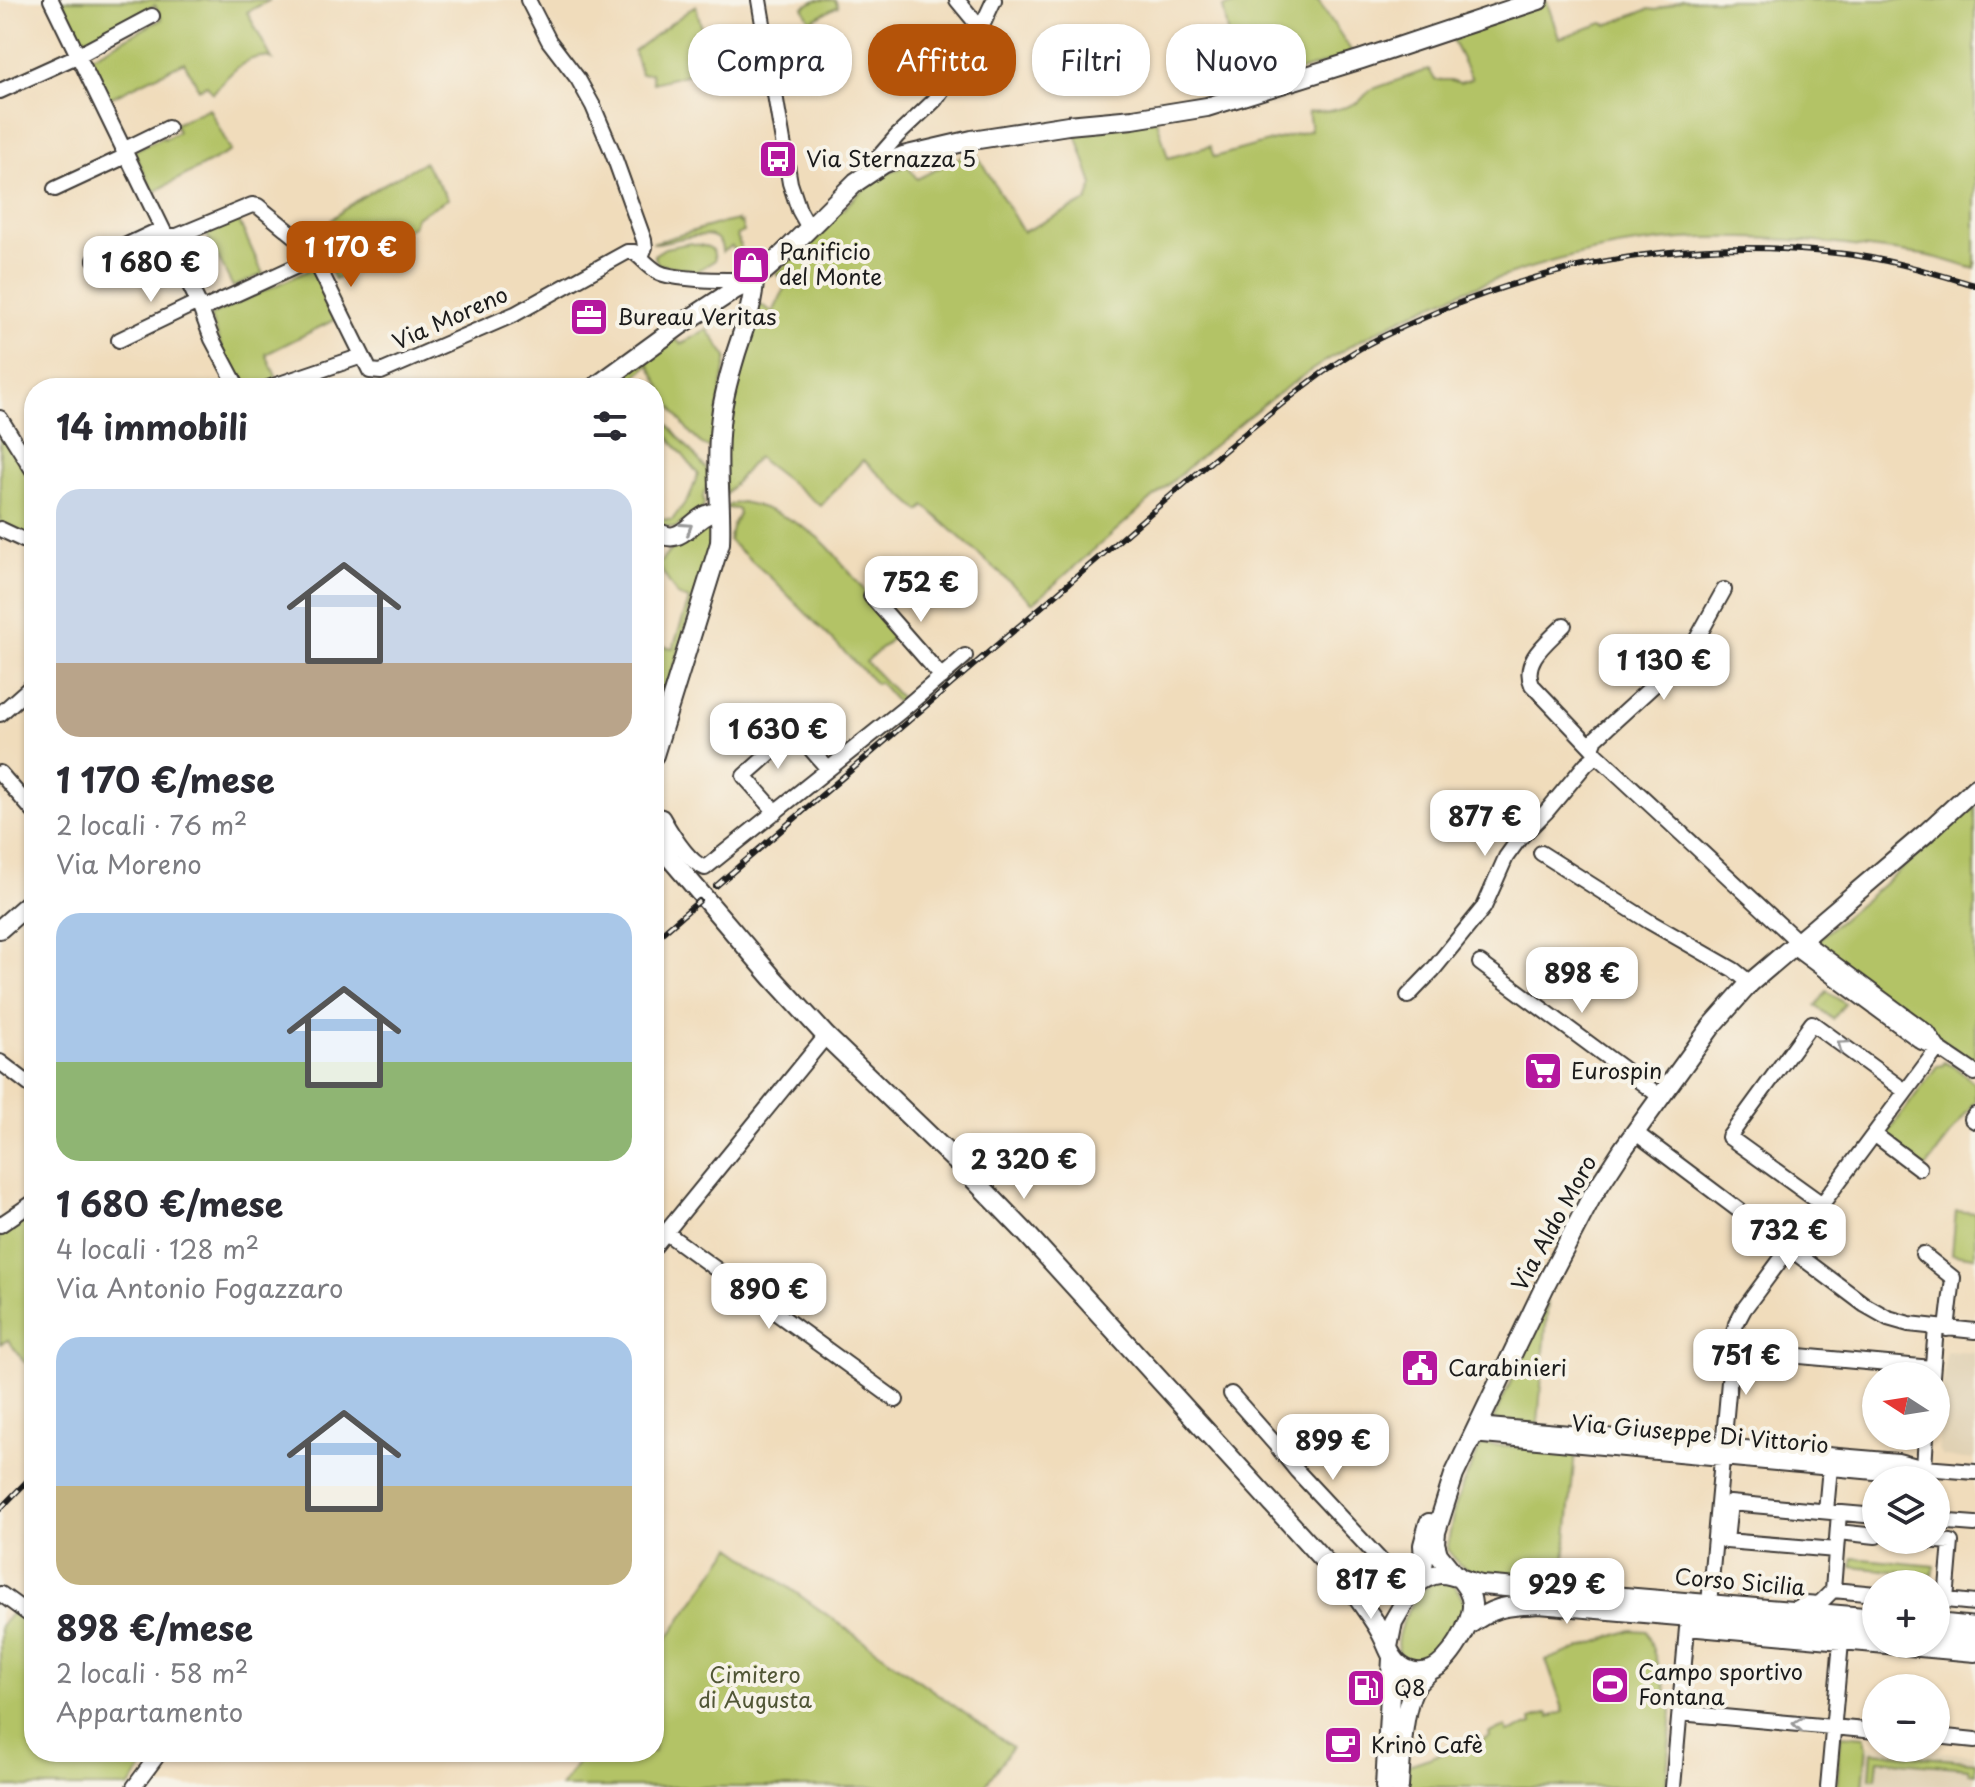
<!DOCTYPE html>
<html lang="it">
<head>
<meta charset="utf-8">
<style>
  :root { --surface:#fff; --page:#f2f2f3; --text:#2b2b33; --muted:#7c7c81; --accent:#b45309 }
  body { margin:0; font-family:"Playpen Sans",sans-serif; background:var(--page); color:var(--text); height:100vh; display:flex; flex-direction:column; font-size:30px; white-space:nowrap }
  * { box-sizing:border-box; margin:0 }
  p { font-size:26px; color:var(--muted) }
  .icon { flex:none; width:44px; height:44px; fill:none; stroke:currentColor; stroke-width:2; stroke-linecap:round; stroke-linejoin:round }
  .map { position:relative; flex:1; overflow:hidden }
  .panel { position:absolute; left:24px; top:378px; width:640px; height:1384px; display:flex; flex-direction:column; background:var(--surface); border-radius:32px; box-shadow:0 2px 6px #0004 }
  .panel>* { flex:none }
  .banner { position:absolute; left:688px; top:24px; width:760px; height:72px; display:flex; gap:16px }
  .needle { width:52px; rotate:282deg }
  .tools { position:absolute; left:1862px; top:1362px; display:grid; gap:16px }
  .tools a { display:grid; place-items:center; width:88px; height:88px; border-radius:50%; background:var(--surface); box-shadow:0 2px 6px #0004; font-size:40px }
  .price { position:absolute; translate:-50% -68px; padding:0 18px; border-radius:16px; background:#fff; color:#222; font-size:26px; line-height:52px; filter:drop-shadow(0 2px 4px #0008) }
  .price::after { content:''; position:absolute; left:50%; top:48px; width:24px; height:18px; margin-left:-12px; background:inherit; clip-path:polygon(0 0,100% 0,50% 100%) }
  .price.active { background:var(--accent); color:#fff }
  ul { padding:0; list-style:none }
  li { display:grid; align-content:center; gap:16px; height:424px; padding:0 32px }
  li span { display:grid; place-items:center; height:248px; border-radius:24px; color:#555 }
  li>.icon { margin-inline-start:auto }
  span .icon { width:144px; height:144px; fill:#fffc; stroke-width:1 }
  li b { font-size:34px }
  h2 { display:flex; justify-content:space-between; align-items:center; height:96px; padding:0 32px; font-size:34px }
  .chip { padding:0 28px; border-radius:32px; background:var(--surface); box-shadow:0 2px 6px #0004; font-size:28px; line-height:72px }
  .chip.active { background:var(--accent); color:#fff }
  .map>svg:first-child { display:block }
</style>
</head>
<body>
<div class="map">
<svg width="1975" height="1787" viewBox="0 0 1975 1787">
  <rect width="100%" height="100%" fill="#f7f3e8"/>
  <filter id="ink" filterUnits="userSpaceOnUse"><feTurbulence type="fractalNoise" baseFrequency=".0125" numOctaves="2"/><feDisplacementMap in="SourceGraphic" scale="16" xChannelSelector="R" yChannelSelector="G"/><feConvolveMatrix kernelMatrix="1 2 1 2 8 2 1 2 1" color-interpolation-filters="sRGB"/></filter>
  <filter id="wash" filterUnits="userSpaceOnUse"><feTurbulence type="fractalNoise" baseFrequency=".006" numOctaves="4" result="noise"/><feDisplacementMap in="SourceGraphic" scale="32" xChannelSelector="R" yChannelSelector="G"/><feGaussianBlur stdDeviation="1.8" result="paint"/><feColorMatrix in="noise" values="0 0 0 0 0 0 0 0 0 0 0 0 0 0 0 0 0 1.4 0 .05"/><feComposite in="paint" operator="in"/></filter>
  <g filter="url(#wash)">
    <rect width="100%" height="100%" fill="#f0dcbb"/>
    <!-- built -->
    <path fill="#e0d1b4" d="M1946 1351 1975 1353V1460L1943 1457 1938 1451Z
      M1867 1745 1876 1746V1748H1900L1975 1755V1787H1863Z"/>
    <!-- green -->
    <path fill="#b3c366" stroke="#687041" stroke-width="2" d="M62 0H270L247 12 272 59C250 49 226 77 213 93L207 85 199 89 184 62 108 99 90 61V57L162 19 155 5 82 41 79 39Z
      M816 0H835L838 6 810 21 803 7Z
      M1258 0H1318L1352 52 1345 57 1240 90 1223 7Z
      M1682 0H1975V269C1960 265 1944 259 1929 256 1901 251 1873 249 1845 245 1791 239 1736 236 1682 239 1557 248 1426 297 1321 364 1275 393 1233 429 1192 464 1139 510 1086 557 1033 603L925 506 920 511 863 460 821 506 757 457 725 495V425L758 303 773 312 787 284 776 274 835 212 842 211C845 208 848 204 851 201 865 185 888 173 907 165L917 179 965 155V151L973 148 1023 232 1087 201 1093 185 1075 131 1157 120 1168 158 1210 146 1214 157 1311 130 1308 112 1329 111 1346 107 1359 102 1370 90 1429 69 1435 80H1451L1460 83 1472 79 1450 36 1453 35 1458 39 1463 33 1547 2 1559 38 1603 23 1607 25 1649 9 1656 10Z
      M696 5 706 46 750 32 757 33 760 56 653 83 651 73 641 74 634 51Z
      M209 108 231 151 154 192 133 151 163 137 164 139 178 132 175 124Z
      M424 162 448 199 416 217 413 226 371 249 375 259 335 280 314 237C345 202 383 185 424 162Z
      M238 219 263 274 233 287 206 233Z
      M738 220V223L741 222 744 232 737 235 741 249 736 252 732 246 722 252C722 219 671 245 652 243L714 225Z
      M690 243 708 247 713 250 715 260 694 273 688 269 658 264 654 255 665 248Z
      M309 270H313L336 319 266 354 278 381 258 388H242L226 359 210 316Z
      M707 329 727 357 711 449C686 440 662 389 649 365L620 388H608L675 339 681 344Z
      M0 423 34 477V541L3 526 0 521Z
      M668 424 708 471 711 477 703 496 704 504 702 509 675 528 659 525 654 520V515L659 519 672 520 690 496 698 474 663 430Z
      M741 502C769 507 809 526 828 547 853 574 875 605 897 634L866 662 903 700 899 705 879 682 876 684 770 577 729 541 733 524 739 514 738 509 727 508 728 505Z
      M712 522 714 531 654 735V644L673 648 689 600 677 595 658 565 668 553 704 523Z
      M1975 807V1060L1972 1062 1823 950 1820 942 1821 937Z
      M1827 991 1845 1004 1833 1019 1816 1006Z
      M1944 1062 1956 1068 1975 1083V1101L1926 1168 1886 1138 1887 1134 1937 1066 1943 1065Z
      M34 1209V1362L31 1364 24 1362 8 1340 0 1344V1232Z
      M1956 1211 1975 1213V1257L1952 1254Z
      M1548 1302 1538 1424 1493 1420Z
      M1482 1444 1575 1452 1563 1584 1475 1574 1459 1564 1447 1549 1454 1510 1463 1484Z
      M732 1547 1012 1747 984 1787H560L585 1752H654V1657Z
      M1853 1558 1934 1566 1933 1575 1852 1567Z
      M1452 1581 1465 1602C1463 1609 1463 1619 1459 1626 1455 1634 1444 1651 1437 1657 1426 1667 1407 1665 1399 1652 1390 1637 1417 1588 1433 1583 1438 1581 1446 1582 1452 1581Z
      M14 1610 34 1623V1752H155L129 1787H0V1626Z
      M1631 1630 1647 1631 1672 1710 1666 1787H1406L1408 1765 1447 1752V1747L1464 1741 1466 1746 1490 1737 1489 1733 1506 1727 1508 1732 1532 1724 1531 1719 1548 1713 1550 1717 1564 1712 1546 1660Z
      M1841 1735 1865 1737V1744L1867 1745 1863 1787H1837Z
      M1872 1752 1975 1762V1773L1969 1772 1968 1768 1878 1760 1876 1778H1870Z"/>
  </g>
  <g filter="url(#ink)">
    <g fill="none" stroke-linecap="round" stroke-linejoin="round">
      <!-- minor casing -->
      <g stroke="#3c3934" stroke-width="18">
        <path id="minor" d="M51 0 165 234 171 236H177L252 205 258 206 301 241 319 268 370 371 381 372 515 314 627 252H634C642 258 649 267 658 272 675 281 733 280 753 280
          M528 0 549 41 578 79 593 106 612 151 644 240 645 247 641 257
          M759 0 790 183 799 210 809 228
          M957 0 981 29
          M0 91 77 56 152 16
          M123 150 168 128
          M870 167 897 136 935 100 974 43 994 0
          M55 189 126 156
          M171 236 170 245 198 302 212 339 238 388
          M95 260 161 229
          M201 310 312 259
          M119 340 198 302
          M268 388 362 356
          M0 418 34 472
          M0 529 34 545
          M871 596 942 677
          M1564 625C1548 642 1521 660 1532 685L1592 748 1597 755 1793 937 1798 943
          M0 714 34 684
          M785 719 828 769
          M1592 748 1596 738 1689 653 1724 590
          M0 773 34 812
          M776 812 744 776 795 731
          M654 815 662 817C671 833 688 862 705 868L901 711 965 656
          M1541 853 1650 922 1734 970 1750 983
          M1802 940 1928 1033 1938 1048
          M1793 947 1922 1042 1938 1048 1975 1073
          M1480 963 1661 1097
          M1408 996 1432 971 1484 907 1506 857 1519 839 1546 812 1586 764 1597 755
          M0 1062 34 1088
          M1975 1115 1972 1119 1975 1121
          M1636 1133 1865 1305 1888 1318 1909 1324 1975 1331
          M1874 1134 1919 1168
          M1822 1204 1729 1137 1812 1023 1905 1091
          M0 1225 34 1202
          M665 1232 896 1400
          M654 1247 826 1036
          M1923 1254 1953 1278 1947 1329
          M1732 1350 1932 1368
          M1932 1376 1936 1328
          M1231 1394 1276 1445 1297 1471 1410 1592
          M1477 1425 1898 1461 1924 1468 1975 1472
          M1472 1435 1896 1474 1919 1469
          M1924 1468 1926 1436
          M1826 1511 1830 1467
          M1936 1521 1975 1524
          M1838 1532 1876 1536
          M1925 1540 1951 1542 1946 1600
          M1836 1550 1726 1541 1730 1503 1876 1516
          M1833 1590 1839 1513
          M1 1594 34 1618
          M1936 1599 1975 1603
          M1709 1604 1733 1337 1736 1324 1744 1309 1938 1048
          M1792 1611 1806 1603 1819 1604 1833 1590 1876 1594
          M1680 1713 1876 1731
          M1936 1736 1975 1740
          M134 1787 160 1752
          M1673 1787 1687 1628 1975 1654
          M1828 1787 1841 1642"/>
      </g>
      <!-- major casing -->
      <g stroke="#3c3934" stroke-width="22">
        <path id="major" d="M594 388 679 326 734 290 754 280 778 259 856 182 883 164 903 156 972 140 1068 125 1133 119 1207 107 1362 59 1539 0
          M654 530C679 547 686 526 706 515 707 515 718 511 719 511
          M654 755 720 543C722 504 715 465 720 425 722 401 729 376 736 353 744 328 753 306 754 280
          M654 825 656 833 671 859 772 977 826 1036 963 1168 1024 1231 1358 1598C1366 1610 1376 1622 1382 1635 1388 1646 1390 1658 1401 1666 1409 1672 1420 1674 1431 1670 1449 1664 1473 1623 1472 1604 1471 1592 1465 1585 1458 1576
          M0 929 34 899
          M1454 1574 1438 1554 1435 1543 1436 1532 1454 1475 1544 1288 1591 1198 1623 1149 1711 1027 1750 983 1925 834 1975 788
          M1413 1587C1441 1564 1451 1577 1481 1585L1876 1618
          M1936 1623 1975 1627
          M1466 1627C1494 1606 1505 1606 1539 1604L1876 1633
          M1936 1638 1975 1642
          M1388 1647 1393 1622 1422 1572 1424 1560 1423 1545 1429 1523
          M1385 1787 1392 1658
          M1399 1787C1401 1761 1402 1704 1417 1684 1421 1679 1427 1674 1431 1670"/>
      </g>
      <!-- minor -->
      <use href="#minor" stroke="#fff" stroke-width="14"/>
      <!-- major -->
      <use href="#major" stroke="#fff" stroke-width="18"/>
      <!-- rail casing -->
      <g stroke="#1c1c1c" stroke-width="6">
        <path id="rail" d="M716 886C838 781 960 677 1082 572 1142 521 1201 468 1263 419 1294 394 1325 369 1359 349 1385 334 1412 323 1439 311 1570 257 1705 237 1845 254 1889 259 1933 273 1975 285
          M654 940 699 901
          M0 1509 34 1474"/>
      </g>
      <!-- rail -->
      <use href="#rail" stroke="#f7f3e8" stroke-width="3" stroke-dasharray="9" stroke-linecap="butt"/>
    </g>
    <!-- one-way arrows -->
    <defs><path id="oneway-chevron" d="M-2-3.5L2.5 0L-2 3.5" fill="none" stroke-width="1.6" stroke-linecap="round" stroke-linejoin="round" transform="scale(2)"/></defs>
    <g stroke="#999">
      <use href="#oneway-chevron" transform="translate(687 528) rotate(-33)"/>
      <use href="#oneway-chevron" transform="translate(1842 1045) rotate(-144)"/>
      <use href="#oneway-chevron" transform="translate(1798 1724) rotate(-175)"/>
    </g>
  </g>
  <!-- icons -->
  <defs>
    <g id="bus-square" transform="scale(2)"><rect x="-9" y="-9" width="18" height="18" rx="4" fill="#b5179e" stroke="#f7f3e8"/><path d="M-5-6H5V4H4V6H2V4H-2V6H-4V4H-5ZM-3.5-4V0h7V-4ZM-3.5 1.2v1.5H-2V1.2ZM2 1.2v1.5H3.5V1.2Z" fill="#fff"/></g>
    <g id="shop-square" transform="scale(2)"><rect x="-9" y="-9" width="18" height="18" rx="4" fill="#b5179e" stroke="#f7f3e8"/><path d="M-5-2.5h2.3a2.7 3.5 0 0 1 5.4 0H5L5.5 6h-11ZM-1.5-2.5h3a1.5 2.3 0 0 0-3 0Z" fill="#fff"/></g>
    <g id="office-square" transform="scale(2)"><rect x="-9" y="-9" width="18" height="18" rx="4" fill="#b5179e" stroke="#f7f3e8"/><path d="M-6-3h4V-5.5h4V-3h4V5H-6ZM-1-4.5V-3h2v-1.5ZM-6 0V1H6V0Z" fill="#fff"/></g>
    <g id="supermarket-square" transform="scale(2)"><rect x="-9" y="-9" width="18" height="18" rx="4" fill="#b5179e" stroke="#f7f3e8"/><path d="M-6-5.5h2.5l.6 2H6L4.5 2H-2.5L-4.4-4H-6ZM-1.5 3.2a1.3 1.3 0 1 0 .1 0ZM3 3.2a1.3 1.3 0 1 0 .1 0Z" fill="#fff"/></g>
    <g id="civic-square" transform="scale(2)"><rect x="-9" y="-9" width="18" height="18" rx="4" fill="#b5179e" stroke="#f7f3e8"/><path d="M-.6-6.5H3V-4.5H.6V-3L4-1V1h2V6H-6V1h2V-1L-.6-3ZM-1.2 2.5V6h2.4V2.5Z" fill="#fff"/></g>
    <g id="stadium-square" transform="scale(2)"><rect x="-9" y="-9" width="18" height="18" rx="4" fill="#b5179e" stroke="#f7f3e8"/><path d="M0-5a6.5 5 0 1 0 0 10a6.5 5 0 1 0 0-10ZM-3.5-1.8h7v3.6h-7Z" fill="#fff"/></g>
    <g id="fuel-square" transform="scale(2)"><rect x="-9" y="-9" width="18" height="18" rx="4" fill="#b5179e" stroke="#f7f3e8"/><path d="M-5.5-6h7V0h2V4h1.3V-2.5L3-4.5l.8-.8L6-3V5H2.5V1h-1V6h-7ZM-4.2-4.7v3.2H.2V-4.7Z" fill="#fff"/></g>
    <g id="cafe-square" transform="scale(2)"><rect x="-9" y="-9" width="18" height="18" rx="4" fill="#b5179e" stroke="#f7f3e8"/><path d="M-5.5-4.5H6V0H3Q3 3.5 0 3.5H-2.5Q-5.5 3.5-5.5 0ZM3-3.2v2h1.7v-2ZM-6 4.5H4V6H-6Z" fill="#fff"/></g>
  </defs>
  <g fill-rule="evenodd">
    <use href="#bus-square" x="778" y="159"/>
    <use href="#shop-square" x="751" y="265"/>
    <use href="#office-square" x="589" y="317"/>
    <use href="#supermarket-square" x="1543" y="1071"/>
    <use href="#civic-square" x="1420" y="1368"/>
    <use href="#stadium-square" x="1610" y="1685"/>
    <use href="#fuel-square" x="1366" y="1688"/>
    <use href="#cafe-square" x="1343" y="1745"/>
  </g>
  <g text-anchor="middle" stroke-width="8" stroke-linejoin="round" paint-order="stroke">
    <!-- poi labels -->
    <g font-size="22" fill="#1c1c1c" stroke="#f7f3e8" text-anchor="start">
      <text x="806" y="167">Via Sternazza 5</text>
      <text x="779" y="260">Panificio<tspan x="779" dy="25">del Monte</tspan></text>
      <text x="617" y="325">Bureau Veritas</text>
      <text x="1571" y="1079">Eurospin</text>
      <text x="1448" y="1376">Carabinieri</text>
      <text x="1638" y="1680">Campo sportivo<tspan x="1638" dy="25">Fontana</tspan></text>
      <text x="1394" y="1696">Q8</text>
      <text x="1371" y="1753">Krinò Cafè</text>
    </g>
    <!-- street labels -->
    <g font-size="22" fill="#1c1c1c" stroke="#f7f3e8">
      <text transform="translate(450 318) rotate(-24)" y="8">Via Moreno</text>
      <text transform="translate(1554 1223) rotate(-61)" y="8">Via Aldo Moro</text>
      <text transform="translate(1700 1434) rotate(5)" y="8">Via Giuseppe Di Vittorio</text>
      <text transform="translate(1740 1582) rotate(5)" y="8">Corso Sicilia</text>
    </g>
    <!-- park labels -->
    <g font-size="22" fill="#515636" stroke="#f7f3e8">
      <text x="755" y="1683">Cimitero<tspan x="755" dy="25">di Augusta</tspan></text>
    </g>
  </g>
</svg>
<div class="tools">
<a><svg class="needle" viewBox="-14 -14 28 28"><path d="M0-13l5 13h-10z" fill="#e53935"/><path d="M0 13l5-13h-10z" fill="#7c7c81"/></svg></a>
<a><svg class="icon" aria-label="layers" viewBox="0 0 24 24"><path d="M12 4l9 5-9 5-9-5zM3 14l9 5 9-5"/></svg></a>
<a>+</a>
<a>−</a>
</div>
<b class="price active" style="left:351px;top:289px">1 170 €</b>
<b class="price" style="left:151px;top:304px">1 680 €</b>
<b class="price" style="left:921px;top:624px">752 €</b>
<b class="price" style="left:1664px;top:702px">1 130 €</b>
<b class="price" style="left:778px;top:771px">1 630 €</b>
<b class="price" style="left:1485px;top:858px">877 €</b>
<b class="price" style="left:1582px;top:1015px">898 €</b>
<b class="price" style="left:1024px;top:1201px">2 320 €</b>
<b class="price" style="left:1789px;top:1272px">732 €</b>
<b class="price" style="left:769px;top:1331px">890 €</b>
<b class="price" style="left:1746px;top:1397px">751 €</b>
<b class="price" style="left:1333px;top:1482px">899 €</b>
<b class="price" style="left:1371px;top:1621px">817 €</b>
<b class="price" style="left:1567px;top:1626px">929 €</b>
<div class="banner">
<a class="chip">Compra</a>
<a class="chip active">Affitta</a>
<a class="chip">Filtri</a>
<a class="chip">Nuovo</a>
</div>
<section class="panel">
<h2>14 immobili<svg class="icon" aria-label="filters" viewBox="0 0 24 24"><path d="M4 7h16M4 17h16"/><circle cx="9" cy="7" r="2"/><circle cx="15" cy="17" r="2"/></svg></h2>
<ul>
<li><span style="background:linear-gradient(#c9d6e8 70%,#b9a48a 0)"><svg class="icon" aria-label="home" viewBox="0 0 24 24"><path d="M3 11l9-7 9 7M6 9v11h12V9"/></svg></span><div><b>1 170 €/mese</b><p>2 locali · 76 m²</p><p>Via Moreno</p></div></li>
<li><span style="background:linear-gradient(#a9c7e8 60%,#8fb573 0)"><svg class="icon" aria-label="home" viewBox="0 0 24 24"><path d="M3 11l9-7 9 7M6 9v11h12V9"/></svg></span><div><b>1 680 €/mese</b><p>4 locali · 128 m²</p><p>Via Antonio Fogazzaro</p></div></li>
<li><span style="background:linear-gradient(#a9c7e8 60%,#c2b280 0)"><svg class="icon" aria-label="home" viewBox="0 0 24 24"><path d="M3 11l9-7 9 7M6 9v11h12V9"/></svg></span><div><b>898 €/mese</b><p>2 locali · 58 m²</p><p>Appartamento</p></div></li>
</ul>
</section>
</div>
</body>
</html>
